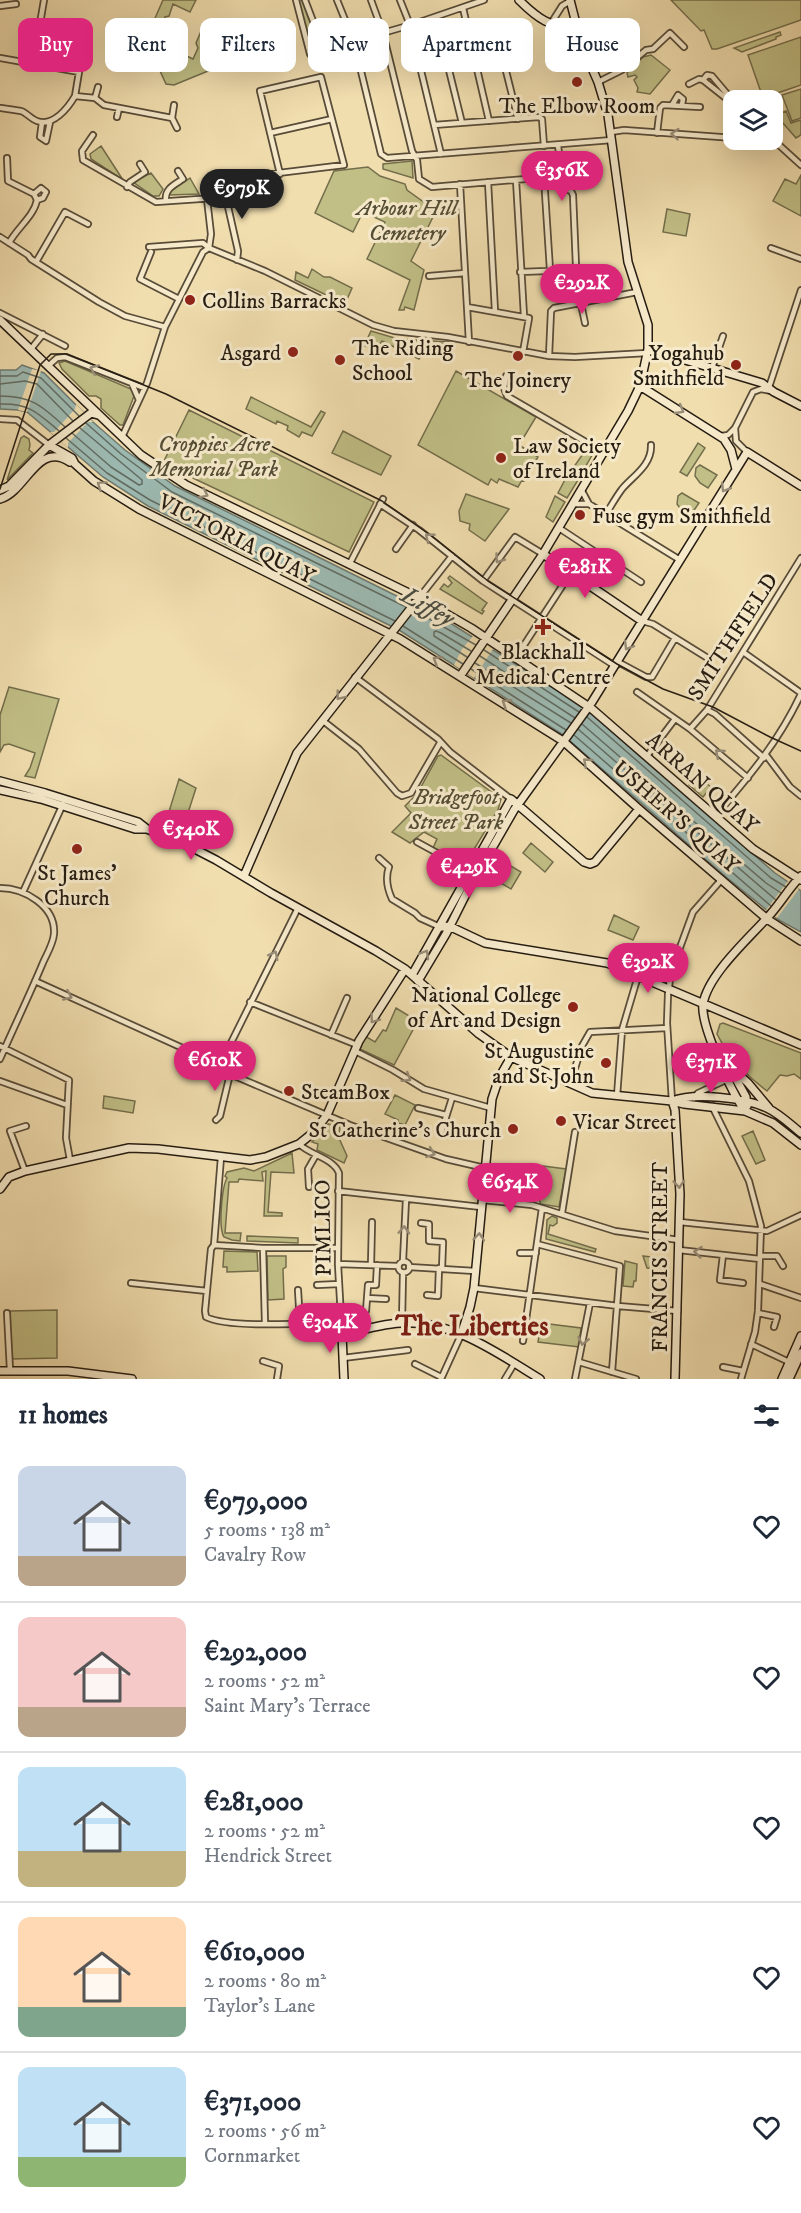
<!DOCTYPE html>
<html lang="en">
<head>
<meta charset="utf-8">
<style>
  :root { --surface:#fff; --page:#f2f2f3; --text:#1f2937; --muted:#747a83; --line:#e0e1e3; --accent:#db2777 }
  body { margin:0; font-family:"IM FELL DW Pica",serif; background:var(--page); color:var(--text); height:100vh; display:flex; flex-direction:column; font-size:22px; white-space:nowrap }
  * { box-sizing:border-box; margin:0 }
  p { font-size:20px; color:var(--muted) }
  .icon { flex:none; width:33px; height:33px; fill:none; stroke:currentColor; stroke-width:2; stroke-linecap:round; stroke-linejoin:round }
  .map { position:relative; height:1379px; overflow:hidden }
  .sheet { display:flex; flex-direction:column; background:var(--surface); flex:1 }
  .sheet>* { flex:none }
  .top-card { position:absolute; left:18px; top:18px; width:765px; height:54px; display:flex; gap:12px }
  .buttons { position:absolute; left:723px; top:90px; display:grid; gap:12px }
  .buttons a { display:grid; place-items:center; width:60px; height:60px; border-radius:12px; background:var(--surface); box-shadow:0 6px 24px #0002; font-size:30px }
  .price { position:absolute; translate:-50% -51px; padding:0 14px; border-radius:21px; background:var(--accent); color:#fff; font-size:20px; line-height:39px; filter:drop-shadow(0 2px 3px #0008) }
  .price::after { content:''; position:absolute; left:50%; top:36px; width:18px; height:14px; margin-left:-9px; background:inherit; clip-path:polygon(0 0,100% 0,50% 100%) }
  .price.selected { background:#222; color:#fff }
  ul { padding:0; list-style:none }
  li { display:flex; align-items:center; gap:18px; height:150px; padding:0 18px }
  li+li { border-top:2px solid var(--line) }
  li span { display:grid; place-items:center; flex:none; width:168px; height:120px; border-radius:12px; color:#555 }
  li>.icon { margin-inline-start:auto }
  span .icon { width:72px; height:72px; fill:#fffc; stroke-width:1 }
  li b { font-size:26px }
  h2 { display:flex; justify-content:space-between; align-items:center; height:72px; padding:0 18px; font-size:26px }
  .tag { padding:0 21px; border-radius:12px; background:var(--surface); box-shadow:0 6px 24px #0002; font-size:21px; line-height:54px }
  .tag.selected { background:var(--accent); color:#fff }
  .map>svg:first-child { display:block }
</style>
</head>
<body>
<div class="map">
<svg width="801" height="1379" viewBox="0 0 801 1379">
  <rect width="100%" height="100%" fill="#f1deaf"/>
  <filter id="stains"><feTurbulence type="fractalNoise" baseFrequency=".00333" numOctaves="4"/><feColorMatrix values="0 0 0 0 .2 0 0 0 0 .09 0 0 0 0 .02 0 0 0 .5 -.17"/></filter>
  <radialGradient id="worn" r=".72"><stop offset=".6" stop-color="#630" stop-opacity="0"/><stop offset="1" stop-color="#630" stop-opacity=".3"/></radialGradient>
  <!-- green -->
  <path fill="#c1bf86" stroke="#736e4c" stroke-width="1.5" d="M163 0H196L190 12 173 4 169 16 165 17 163 22 167 23 166 26 175 31 167 44 172 49 193 59 198 48 196 43 205 22 209 24C209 40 201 55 208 71L174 85 166 84 150 49 148 34Z
    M298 0H303L320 47 310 49Z
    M671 0H801V20L717 49H712L704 30 701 31Z
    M780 32 781 35 776 37V39L742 52 734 48Z
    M232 33 239 36 226 64 222 63 219 56Z
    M801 37V85L763 98 748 55Z
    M651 55 670 70 650 94 637 92 638 88 634 80 637 77 635 75 628 77 627 73 643 57Z
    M801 89V118L792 121 782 95Z
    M786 111 791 123 801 120V135L796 138 776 115Z
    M101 146 123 180 91 159 90 154Z
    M412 161 413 178 383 169V164Z
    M368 167 380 176 405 184 407 190 436 211 411 261 424 270 414 310 405 307 404 310H399L410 280 367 259 385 222 363 212 353 232 315 213 334 171Z
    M151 173 163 189 159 196H153L133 182Z
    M801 175V216L773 201 785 179 796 184Z
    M190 178 199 194 169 195 170 191Z
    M667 209 690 214 686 236 663 232Z
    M312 269 324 277H330L352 288 345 304 295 280 296 272 308 278Z
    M371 331 398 339 449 342 447 346 440 343 436 351 427 347 419 359 382 341 377 348 364 346Z
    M65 361 131 389 134 396 123 425H120L101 408V399L96 396H89L62 369 59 363Z
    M456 371 536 417 519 445 538 457 524 481 522 480 518 487 499 479 497 483 491 479 488 485 418 445Z
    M251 397 311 427 321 411 325 413 312 436 302 432 299 437 287 430 288 426 277 421 276 424 246 409Z
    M189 410 374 502 349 552 195 479 164 461Z
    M343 431 391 456 381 475 332 453Z
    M24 436 29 439 30 445 29 450 33 453 7 480 21 438Z
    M698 443 705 448 687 476 680 472Z
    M586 445 595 450 580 476 571 471 585 451Z
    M700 465 717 475 708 488 700 483 695 476 696 468Z
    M568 474 578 480 567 498 558 493Z
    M682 493 699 503 690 516 682 511 677 504 678 496Z
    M466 494 509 509 485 541 469 530 470 524 460 521 459 511Z
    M555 496 565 502 553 522 546 517Z
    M450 576 487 603 482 610 484 611 482 614 440 589 444 584 448 587 452 583 448 578Z
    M9 687 59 699 35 778 25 776 30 768 35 753 9 744 4 745 0 752V715Z
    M441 755 501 799 498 810 465 864 433 848 437 839 424 832 410 843 392 832 411 813 405 806 417 794 438 756Z
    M697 776 711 787 703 797 689 785Z
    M179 779 196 788 187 816H182L179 820 168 815Z
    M531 843 553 862 545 872 523 853Z
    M497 858 521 872 511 889 487 875Z
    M614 915 639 927 633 940 608 930Z
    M396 1008 414 1019 411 1024 415 1026 394 1065 360 1049 365 1036 375 1042 383 1030 386 1031Z
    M723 1023 801 1053V1079L794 1074 787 1076 780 1075 767 1091C746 1075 729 1058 717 1034L720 1024Z
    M395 1095 415 1105 405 1125 398 1123V1120L385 1114Z
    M104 1096 135 1101 133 1113 103 1108Z
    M328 1124 340 1126 339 1138 347 1156 344 1163 317 1150 318 1144 312 1142Z
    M753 1131 765 1160 756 1164 742 1136Z
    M292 1153 294 1173 271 1172 268 1212 282 1213V1216H264L266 1171 262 1172 263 1181 239 1179 238 1182H229L225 1233H241L240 1241 232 1240 224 1237C218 1228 222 1187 227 1178L225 1176 227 1172 244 1168 254 1171Z
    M543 1166 566 1169 559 1207 541 1204 538 1198Z
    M552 1216 557 1218V1223L553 1226 550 1225 548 1234 596 1249 595 1252 546 1239 547 1220Z
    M247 1236 298 1238V1243L247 1241Z
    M224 1251 257 1252 258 1271 227 1272V1267H223Z
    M267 1256H286V1267L283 1269 284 1299 268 1300Z
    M643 1256 668 1259 666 1270 647 1268Z
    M625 1261 637 1264 636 1281H634L633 1287 623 1286Z
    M57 1310V1358L11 1359 10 1311Z
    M541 1323 581 1328 579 1347 538 1342Z"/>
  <!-- water -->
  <path fill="#9dbbb4" stroke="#6d7b73" stroke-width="1.5" d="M22 365 44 373 93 422 125 450 175 486 447 621 582 706 775 873 801 891V932L779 920 726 877 562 734 399 630 148 506 103 477 27 412 18 410 0 409V370H16Z"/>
  <!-- pier -->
  <path fill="#f1deaf" d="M32 369 41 371 27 412 18 410Z
    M76 404 93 422H88L68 443V448L50 432H54L75 409Z
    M473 636 493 649 474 678 454 665 462 649Z
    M788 881 799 889 777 918 766 910Z"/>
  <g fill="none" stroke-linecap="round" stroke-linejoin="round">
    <!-- shore -->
    <path stroke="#616c63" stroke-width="1.5" d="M0 376H17L23 372 41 378 79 416
      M0 384 25 381 37 384 73 421
      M0 396C32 396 42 406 65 427
      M0 404C29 403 38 413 59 431
      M86 423 121 454 172 492 406 607
      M72 433 111 467 139 485 142 484V480L80 428
      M66 438 107 473 150 500 395 621
      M415 611 476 645
      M403 626 463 664
      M484 650 579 712
      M480 656 575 718
      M467 657 434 636V632L436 631 441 633 471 651
      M475 663 571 723
      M471 669 566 730
      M587 717 771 878 786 887
      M578 729 631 775 635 774V770L582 724
      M574 735 771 906
      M776 900 654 795V791H658L766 883 781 893"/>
    <!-- street casing -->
    <g stroke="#584c39" stroke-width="8">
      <path id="street" d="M296 0 310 54 414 24 484 0
        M305 0 324 50
        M337 0 354 42 381 154 387 158 612 140
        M371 0 383 33 412 151 417 160 419 179 432 187 561 176
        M400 0 410 25 441 154
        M0 6 16 4
        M463 8 489 121
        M436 17 462 123
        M550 25 562 6 570 1
        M471 39 483 37 501 51 518 119
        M0 58 79 72 75 96 95 98 104 105 172 118 177 128
        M33 64 44 0
        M598 82 622 70 646 50 653 49 670 33 684 47
        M689 84 699 79 703 80
        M95 98 98 87
        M731 99H727L703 80 707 75 712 76 734 102
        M672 105 678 95 683 99 682 105
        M1 108C8 109 15 110 21 111 27 113 31 119 37 121 53 127 68 108 75 96
        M117 117 119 108
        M172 118 174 105
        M42 122 40 137 46 141 50 122
        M434 125 539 117 542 119 544 146
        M611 132 624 130 734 138
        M270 133 332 119
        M657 133 660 108 663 105 700 107
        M93 135 82 151 83 160 156 202 214 198
        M746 140 779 145 801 165
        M7 158 8 181 34 194 37 200C34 216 17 228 9 243
        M544 177 550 270
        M516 180 524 316
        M488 182 495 311
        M460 184 469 342
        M127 187 130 182 145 172 140 164
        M34 194 41 188 46 192 43 198 37 200
        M207 199 211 234 209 248
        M166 201C164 189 174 185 183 179L178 171
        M0 237 28 255 31 259 99 302 125 316 165 327
        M149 247 203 243 209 248 265 271 373 325 394 331 448 337 549 356 575 357 647 353
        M771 248 801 259
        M151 252 140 279 179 299
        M237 260 238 251 222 180 344 165 321 77 260 91 280 174
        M36 262 65 212 88 224
        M520 272 573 270 576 266 573 195 571 191 563 188 558 145
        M429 276 465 273
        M581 304 585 323
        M467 307 529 318 523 352
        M0 313 65 346
        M31 349 43 334
        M549 356 551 311 554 308 637 292
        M48 366 57 358 65 357 144 388
        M712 368 723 336
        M506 376 504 388 507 396 603 452
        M132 384 139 400
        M769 387 801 290
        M0 419 17 420 49 445
        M735 428 736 441 747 452
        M721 436 728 435 735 428 753 392 761 389 771 391
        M122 437 147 383 165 327 203 252 209 248
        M582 491 589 504 680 560
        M380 504 419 530 483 581 615 666
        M574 504H589
        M606 514C611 506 616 497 622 489 633 476 652 465 651 445
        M559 528 641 582
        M396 549 413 525
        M349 565 383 499
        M483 581 515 537 543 554
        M419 598 452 556
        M642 621 653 624 706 657
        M743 652 801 693
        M515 659 570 574
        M618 662 646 677H652L675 638
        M355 677 438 739 450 752 511 799
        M637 692 690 729 748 778
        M707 710 715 714 764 758
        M322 720 359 749 397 793 402 796 411 793 440 743
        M690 729 707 710 801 558
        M766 755 790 787 801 796
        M647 756 675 719
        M715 816C749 777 779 741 801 694
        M417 842 470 871
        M379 858 389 867C385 878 387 888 392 899L415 913 420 918 440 927
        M0 888C24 888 56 906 54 934 53 945 46 955 42 965 29 996 14 1027 0 1059
        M23 892 63 804
        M35 981 220 1065 230 1074 350 1125 446 1159 485 1168
        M250 1002 357 1045
        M331 1035 347 998
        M0 1046 69 1080 66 1138 70 1160
        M355 1051 393 1070 424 1089 491 1108
        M220 1065 298 908
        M0 1081 67 1105
        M570 1084 582 1046 590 1032 667 1028
        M617 1096 622 1030 638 976
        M694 1098 698 1093 728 1079
        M672 1101 667 1023 668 994 671 972 693 912 722 879
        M712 1106 749 1181 761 1226 758 1311 755 1332 741 1379
        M418 1108 446 1115
        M216 1120 220 1116 230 1074
        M441 1133 452 1098
        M299 1144C310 1155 333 1158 339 1173L338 1264 342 1335
        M221 1157 214 1245 211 1249 205 1311 206 1317C230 1329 311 1323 340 1322
        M25 1171 10 1131 26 1126
        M309 1187 308 1169 316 1155
        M338 1191 481 1207
        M482 1200 532 1205 615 1231 679 1240
        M562 1213 575 1132
        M680 1222 767 1231 801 1215
        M421 1223 429 1224V1241L443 1242 442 1269
        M537 1244 620 1266 612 1372
        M214 1245 263 1248H338
        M263 1248 265 1323
        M679 1250 760 1259
        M520 1253H536
        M723 1255 720 1280 743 1283
        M760 1256H777L783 1266
        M403 1261 406 1199
        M398.5 1267a5.5 5.5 0 1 1 11 0a5.5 5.5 0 1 1-11 0Z
        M338 1264 398 1266
        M371 1265 372 1222
        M409 1267 475 1271
        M131 1283 207 1291
        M760 1284 801 1298
        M317 1285 339 1284
        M474 1288 618 1306 678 1311
        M298 1290 300 1323
        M427 1295 438 1296 439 1268
        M367 1298 386 1299
        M366 1311 368 1285H376L377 1265
        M7 1313 10 1370
        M758 1313 777 1317 774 1327
        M402 1322 403 1273
        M523 1341 542 1208
        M751 1344 789 1362
        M343 1358 408 1350
        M263 1361 279 1366 277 1379
        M579 1362 636 1379
        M415 1364 441 1377
        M723 1367 743 1371
        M441 1379 461 1335
        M505 1379 514 1364
        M575 1379 590 1303"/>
    </g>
    <!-- secondary casing -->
    <g stroke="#251c12" stroke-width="10">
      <path id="secondary" d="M519 0C538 19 550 27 577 29
        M0 320 141 455 186 485 419 598 471 628 592 709 753 849 801 880
        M648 349 762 383 774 392 801 406
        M640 386 724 439 731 450 736 469
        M49 445 72 458 75 464 94 481 139 509 400 639 563 741 639 809 767 919 801 941
        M0 490 9 486 49 445 91 413 98 415
        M0 499C26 492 37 440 70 462
        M543 554 642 621
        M461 675 543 554 628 411 640 386 648 349V325L628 262 608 115 598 82 581 43 570 0
        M0 781 45 793 138 822 147 829 189 846 216 860 271 893 376 951 405 969 479 1034 511 1057 592 1093 672 1101 684 1104 745 1111 773 1123 801 1145
        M0 790 41 799 135 829H147
        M244 876 297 753 419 598
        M440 927 449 926 485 943 607 963 801 1045
        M412 975 511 799 584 862 590 864 595 862 639 809
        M418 981 446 934 468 890 514 810 592 702 747 452 801 486
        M721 1058 748 1083 769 1108
        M731 1070 746 1097 747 1106
        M672 1101 675 1110 680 1194 675 1379
        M672 1101C695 1092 745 1098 767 1108 780 1114 791 1125 801 1133
        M745 1111C732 1093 700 1025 703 1004 708 975 747 940 766 919 779 906 788 889 801 876
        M0 1189 9 1177 25 1171 129 1148 158 1149 250 1160 266 1157 299 1144 314 1132 327 1115 359 1041 405 969
        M461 1335 470 1307 474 1288 492 1099 499 1078 511 1057
        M0 1371H68L132 1379
        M344 1379 342 1335C361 1330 381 1324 401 1323 451 1319 499 1354 540 1379
        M782 1379 801 1336
        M789 1379 801 1353"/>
    </g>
    <!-- street -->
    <use href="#street" stroke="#f6eacb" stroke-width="4.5"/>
    <!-- secondary -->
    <use href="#secondary" stroke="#f6eacb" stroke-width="7"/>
    <!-- tram -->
    <path stroke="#251c12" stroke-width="1.5" d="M0 489 40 365 51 354H67L166 394 382 501 433 537 488 581 617 664 663 689 713 707 770 737 801 751"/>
  </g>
  <!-- one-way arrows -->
  <defs><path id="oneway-chevron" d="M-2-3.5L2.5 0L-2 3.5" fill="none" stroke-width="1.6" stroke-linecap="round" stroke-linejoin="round" transform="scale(1.5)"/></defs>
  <g stroke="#988d78">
    <use href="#oneway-chevron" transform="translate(675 134) rotate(-176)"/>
    <use href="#oneway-chevron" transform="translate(94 369) rotate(-157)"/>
    <use href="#oneway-chevron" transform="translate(680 410) rotate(31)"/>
    <use href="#oneway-chevron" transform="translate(101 485) rotate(-145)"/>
    <use href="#oneway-chevron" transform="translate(725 488) rotate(122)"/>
    <use href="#oneway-chevron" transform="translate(204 494) rotate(26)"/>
    <use href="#oneway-chevron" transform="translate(429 537) rotate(-142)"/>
    <use href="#oneway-chevron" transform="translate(499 559) rotate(126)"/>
    <use href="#oneway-chevron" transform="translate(628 646) rotate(121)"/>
    <use href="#oneway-chevron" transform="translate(437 660) rotate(-148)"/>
    <use href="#oneway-chevron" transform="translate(340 696) rotate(128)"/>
    <use href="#oneway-chevron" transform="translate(506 703) rotate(-147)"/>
    <use href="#oneway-chevron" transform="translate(719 753) rotate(-139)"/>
    <use href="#oneway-chevron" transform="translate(587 762) rotate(-138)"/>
    <use href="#oneway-chevron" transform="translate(425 954) rotate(-60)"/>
    <use href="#oneway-chevron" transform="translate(274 955) rotate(-63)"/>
    <use href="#oneway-chevron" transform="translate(68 996) rotate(24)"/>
    <use href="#oneway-chevron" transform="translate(374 1019) rotate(126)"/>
    <use href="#oneway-chevron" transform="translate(407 1078) rotate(32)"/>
    <use href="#oneway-chevron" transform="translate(431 1153) rotate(20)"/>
    <use href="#oneway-chevron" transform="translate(679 1184) rotate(86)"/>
    <use href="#oneway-chevron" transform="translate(404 1230) rotate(-87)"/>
    <use href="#oneway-chevron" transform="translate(479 1237) rotate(-85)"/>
    <use href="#oneway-chevron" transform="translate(698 1252) rotate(-174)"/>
    <use href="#oneway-chevron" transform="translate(583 1341) rotate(103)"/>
  </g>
  <!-- markers -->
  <g fill="#8f2418" stroke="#f6eacb" stroke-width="2">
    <circle cx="577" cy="82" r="6"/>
    <circle cx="190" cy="300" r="6"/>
    <circle cx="293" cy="352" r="6"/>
    <circle cx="518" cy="356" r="6"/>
    <circle cx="340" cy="360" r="6"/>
    <circle cx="736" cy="365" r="6"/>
    <circle cx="501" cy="458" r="6"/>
    <circle cx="580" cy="515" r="6"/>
    <path d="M540 618h6v6h6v6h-6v6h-6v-6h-6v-6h6z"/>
    <circle cx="77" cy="849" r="6"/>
    <circle cx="573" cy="1007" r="6"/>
    <circle cx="606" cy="1063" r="6"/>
    <circle cx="289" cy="1091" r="6"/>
    <circle cx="561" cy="1121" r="6"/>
    <circle cx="513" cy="1129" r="6"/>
  </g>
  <g text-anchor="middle" stroke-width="6" stroke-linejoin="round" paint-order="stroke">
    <!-- poi labels -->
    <g font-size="22" fill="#251c12" stroke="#f6eacb" text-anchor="start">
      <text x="577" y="113" text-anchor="middle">The Elbow Room</text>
      <text x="202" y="308">Collins Barracks</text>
      <text x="352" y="355">The Riding<tspan x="352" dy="25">School</tspan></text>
      <text x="281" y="360" text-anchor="end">Asgard</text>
      <text x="724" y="360" text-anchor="end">Yogahub<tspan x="724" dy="25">Smithfield</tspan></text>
      <text x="518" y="387" text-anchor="middle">The Joinery</text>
      <text x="513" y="453">Law Society<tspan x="513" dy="25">of Ireland</tspan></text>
      <text x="592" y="523">Fuse gym Smithfield</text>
      <text x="543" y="659" text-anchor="middle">Blackhall<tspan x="543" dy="25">Medical Centre</tspan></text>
      <text x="77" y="880" text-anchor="middle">St James'<tspan x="77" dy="25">Church</tspan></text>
      <text x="561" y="1002" text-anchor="end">National College<tspan x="561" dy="25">of Art and Design</tspan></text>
      <text x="594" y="1058" text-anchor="end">St Augustine<tspan x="594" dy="25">and St John</tspan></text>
      <text x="301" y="1099">SteamBox</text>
      <text x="573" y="1129">Vicar Street</text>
      <text x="501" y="1137" text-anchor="end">St Catherine's Church</text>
    </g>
    <!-- park labels -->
    <g font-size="22" font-style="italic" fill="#544d35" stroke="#f6eacb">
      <text x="407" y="215">Arbour Hill<tspan x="407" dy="25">Cemetery</tspan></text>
      <text x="214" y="451">Croppies Acre<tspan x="214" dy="25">Memorial Park</tspan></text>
      <text x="456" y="804">Bridgefoot<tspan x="456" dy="25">Street Park</tspan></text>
    </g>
    <!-- street labels -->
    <g font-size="22" fill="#251c12" stroke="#f6eacb">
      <text transform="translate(237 538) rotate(27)" y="8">VICTORIA QUAY</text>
      <text transform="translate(732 636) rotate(-57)" y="8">SMITHFIELD</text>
      <text transform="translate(703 782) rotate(41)" y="8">ARRAN QUAY</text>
      <text transform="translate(677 816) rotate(41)" y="8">USHER'S QUAY</text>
      <text transform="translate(322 1228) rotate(-91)" y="8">PIMLICO</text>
      <text transform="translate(659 1257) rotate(-90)" y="8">FRANCIS STREET</text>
    </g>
    <!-- water labels -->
    <g font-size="24" font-style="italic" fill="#494c43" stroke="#f6eacb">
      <text transform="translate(428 606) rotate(29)" y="8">Liffey</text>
    </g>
    <!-- district labels -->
    <g font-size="28" font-weight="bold" fill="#7a1f14" stroke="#f6eacb">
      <text x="472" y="1335">The Liberties</text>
    </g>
  </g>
  <rect width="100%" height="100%" filter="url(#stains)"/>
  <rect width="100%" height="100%" fill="url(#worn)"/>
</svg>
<div class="buttons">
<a><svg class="icon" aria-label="layers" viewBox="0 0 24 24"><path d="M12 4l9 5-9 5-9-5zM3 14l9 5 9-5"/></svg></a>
</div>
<b class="price" style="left:562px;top:202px">€356K</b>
<b class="price selected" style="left:242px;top:220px">€979K</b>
<b class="price" style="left:582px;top:315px">€292K</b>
<b class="price" style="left:585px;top:599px">€281K</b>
<b class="price" style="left:191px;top:861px">€540K</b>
<b class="price" style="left:469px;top:899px">€429K</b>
<b class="price" style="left:648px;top:994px">€392K</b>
<b class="price" style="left:215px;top:1092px">€610K</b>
<b class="price" style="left:711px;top:1094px">€371K</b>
<b class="price" style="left:510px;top:1214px">€654K</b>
<b class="price" style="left:330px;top:1354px">€304K</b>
<div class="top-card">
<a class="tag selected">Buy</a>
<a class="tag">Rent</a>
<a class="tag">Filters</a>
<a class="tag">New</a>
<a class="tag">Apartment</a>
<a class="tag">House</a>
</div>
</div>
<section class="sheet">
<h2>11 homes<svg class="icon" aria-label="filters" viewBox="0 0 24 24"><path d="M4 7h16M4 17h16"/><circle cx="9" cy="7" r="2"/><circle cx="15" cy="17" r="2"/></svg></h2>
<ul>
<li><span style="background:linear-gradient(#c9d6e8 75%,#b9a48a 0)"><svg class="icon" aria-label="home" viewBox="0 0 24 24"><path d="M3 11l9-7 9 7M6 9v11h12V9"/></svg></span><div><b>€979,000</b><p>5 rooms · 138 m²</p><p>Cavalry Row</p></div><svg class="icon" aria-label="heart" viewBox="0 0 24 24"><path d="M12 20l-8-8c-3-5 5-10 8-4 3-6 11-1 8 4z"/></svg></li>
<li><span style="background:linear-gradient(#f6c9c9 75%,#b9a48a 0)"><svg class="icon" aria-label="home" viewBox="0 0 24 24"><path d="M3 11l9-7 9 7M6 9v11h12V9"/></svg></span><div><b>€292,000</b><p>2 rooms · 52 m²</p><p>Saint Mary's Terrace</p></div><svg class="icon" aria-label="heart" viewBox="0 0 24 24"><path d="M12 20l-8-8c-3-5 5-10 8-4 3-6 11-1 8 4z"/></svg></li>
<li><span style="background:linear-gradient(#bfe0f5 70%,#c2b280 0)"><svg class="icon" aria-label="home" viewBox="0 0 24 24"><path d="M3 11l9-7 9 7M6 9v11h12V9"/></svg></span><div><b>€281,000</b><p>2 rooms · 52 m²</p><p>Hendrick Street</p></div><svg class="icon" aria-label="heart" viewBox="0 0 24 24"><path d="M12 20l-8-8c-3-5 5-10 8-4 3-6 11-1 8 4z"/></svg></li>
<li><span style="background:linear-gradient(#ffd9b3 75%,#7fa58c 0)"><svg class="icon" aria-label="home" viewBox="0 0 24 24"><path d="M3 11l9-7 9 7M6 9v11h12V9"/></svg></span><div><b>€610,000</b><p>2 rooms · 80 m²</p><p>Taylor's Lane</p></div><svg class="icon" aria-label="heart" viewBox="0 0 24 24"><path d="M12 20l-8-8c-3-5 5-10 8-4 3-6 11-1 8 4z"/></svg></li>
<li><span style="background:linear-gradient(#bfe0f5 75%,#8fb573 0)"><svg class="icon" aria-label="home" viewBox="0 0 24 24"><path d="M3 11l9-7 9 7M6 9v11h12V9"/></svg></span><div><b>€371,000</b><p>2 rooms · 56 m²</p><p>Cornmarket</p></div><svg class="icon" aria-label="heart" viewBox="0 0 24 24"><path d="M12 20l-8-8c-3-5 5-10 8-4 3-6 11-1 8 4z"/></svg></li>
</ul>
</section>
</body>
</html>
